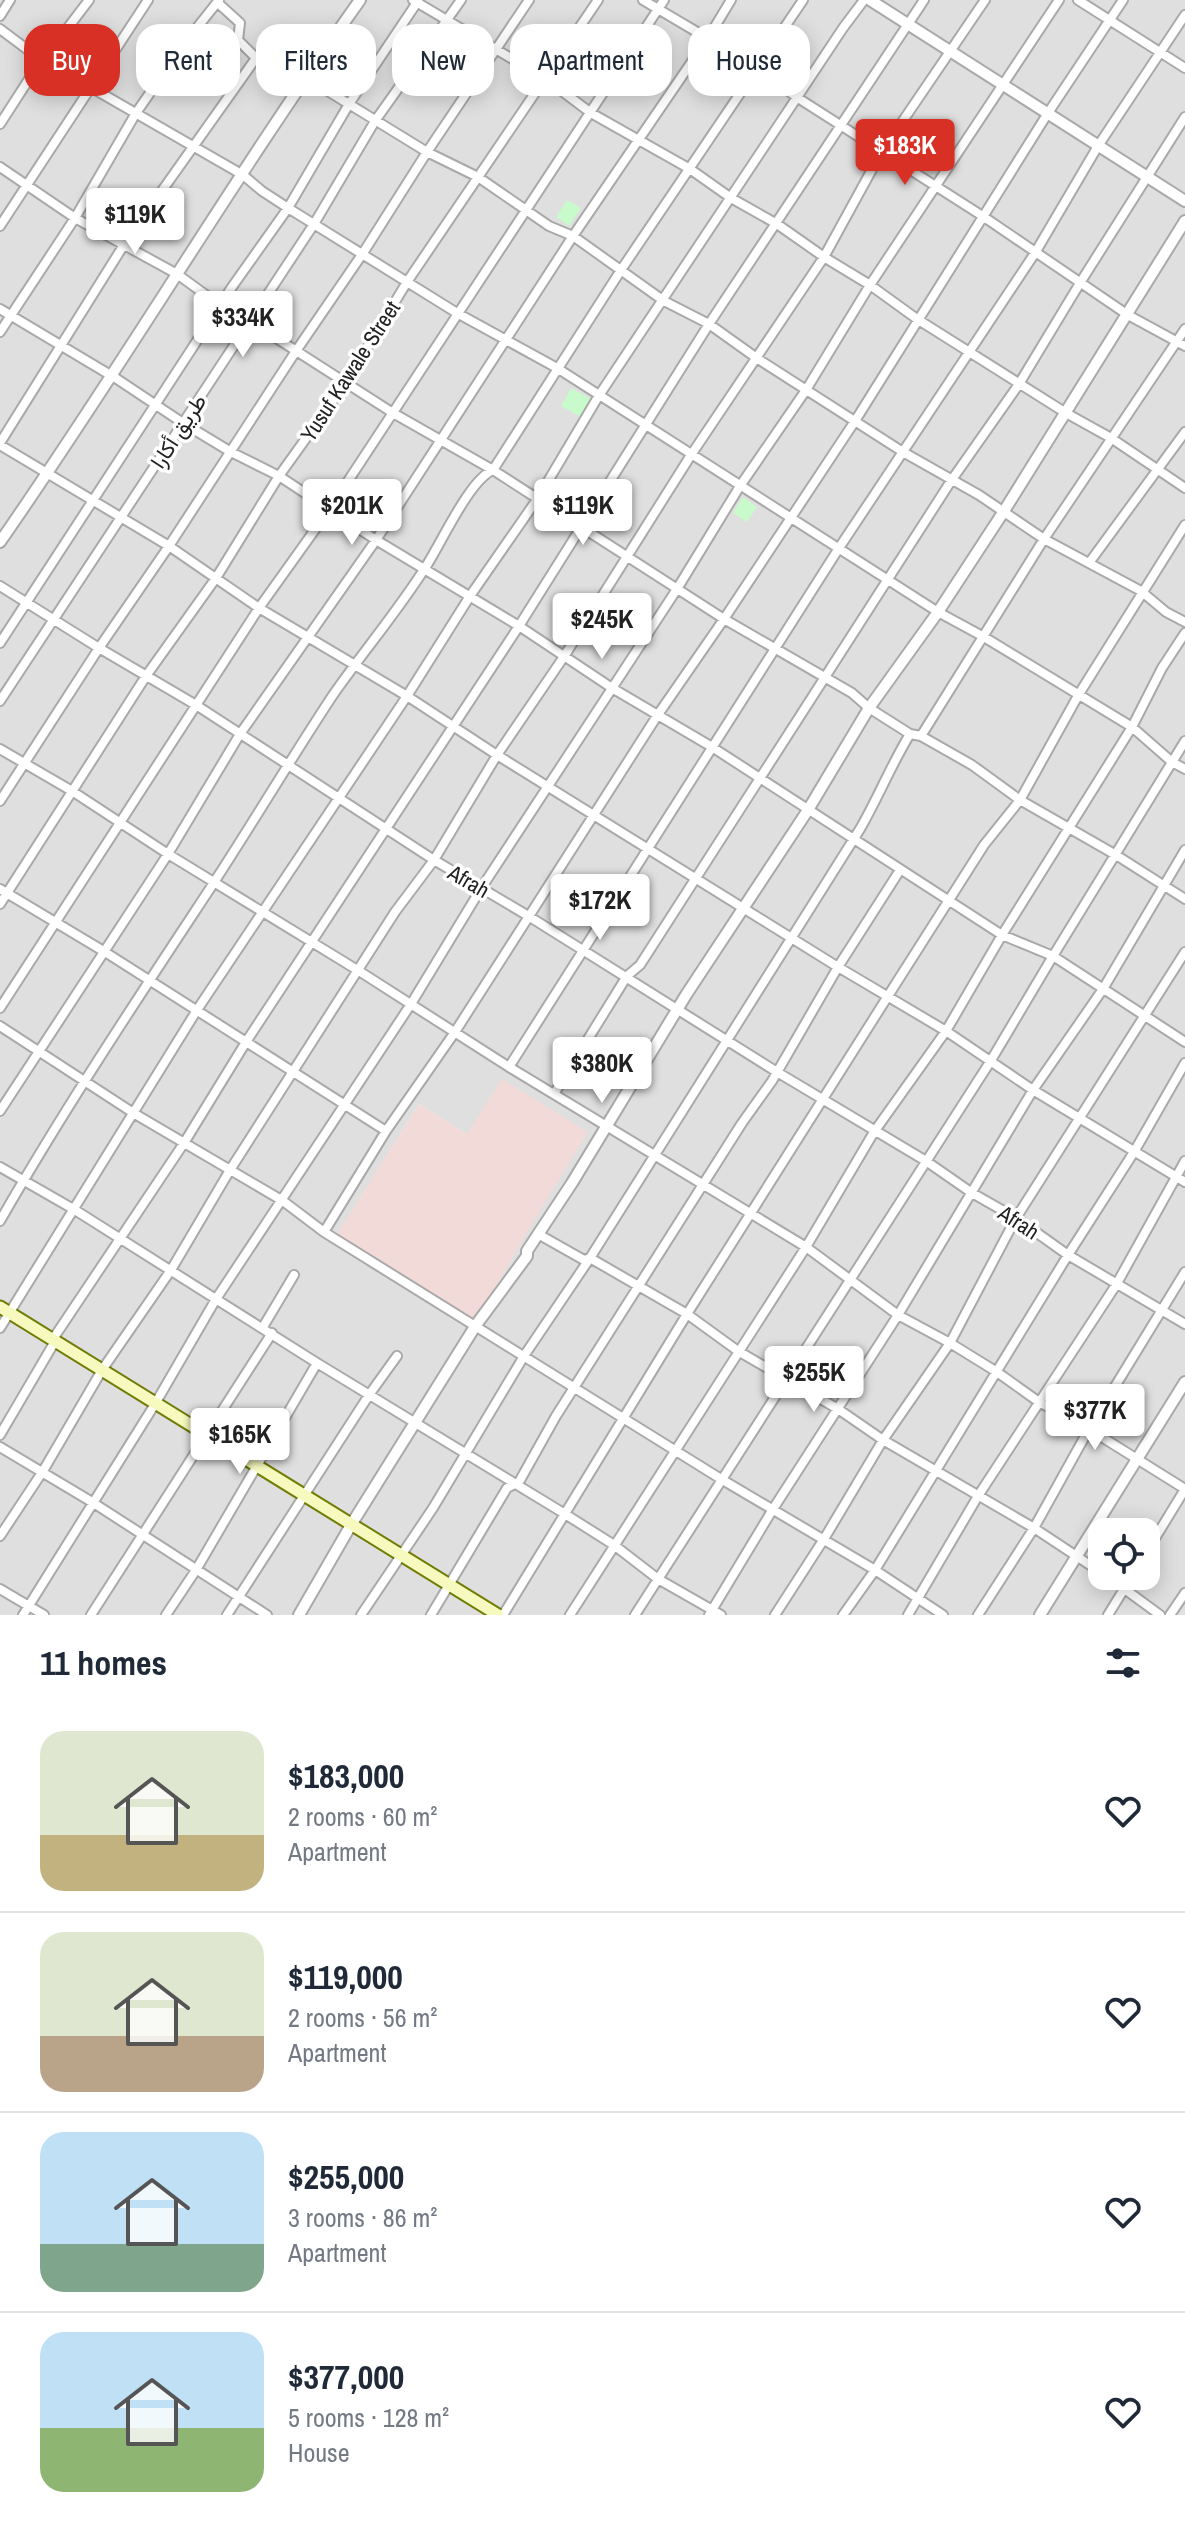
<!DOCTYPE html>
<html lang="en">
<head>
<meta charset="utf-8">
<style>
  :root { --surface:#fff; --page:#f2f2f3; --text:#1f2937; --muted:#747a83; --line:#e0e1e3; --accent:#d93025 }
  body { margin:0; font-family:"Archivo Narrow",Vazirmatn,sans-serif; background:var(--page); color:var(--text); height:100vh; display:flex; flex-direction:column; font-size:30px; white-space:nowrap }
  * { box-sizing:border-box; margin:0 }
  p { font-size:26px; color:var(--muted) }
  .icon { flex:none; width:44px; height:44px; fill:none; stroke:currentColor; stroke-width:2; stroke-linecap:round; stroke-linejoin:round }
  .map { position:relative; height:1615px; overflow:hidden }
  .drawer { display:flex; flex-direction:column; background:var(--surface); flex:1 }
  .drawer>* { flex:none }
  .hud { position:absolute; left:24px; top:24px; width:1138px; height:72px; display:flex; gap:16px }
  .fabs { position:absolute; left:1088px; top:1518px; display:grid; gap:16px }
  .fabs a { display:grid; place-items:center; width:72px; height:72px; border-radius:16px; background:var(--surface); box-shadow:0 4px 20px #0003; font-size:40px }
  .price { position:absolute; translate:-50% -68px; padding:0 18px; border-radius:8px; background:#fff; color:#222; font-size:26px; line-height:52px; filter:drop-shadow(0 2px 4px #0008) }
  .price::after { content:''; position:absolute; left:50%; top:48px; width:24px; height:18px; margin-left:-12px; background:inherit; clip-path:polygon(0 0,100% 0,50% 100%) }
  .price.selected { background:var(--accent); color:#fff }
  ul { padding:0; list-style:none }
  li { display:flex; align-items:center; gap:24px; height:200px; padding:0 40px }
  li+li { border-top:2px solid var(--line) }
  li span { display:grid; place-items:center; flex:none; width:224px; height:160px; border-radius:24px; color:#555 }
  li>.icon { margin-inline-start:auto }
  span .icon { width:96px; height:96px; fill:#fffc; stroke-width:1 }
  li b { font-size:34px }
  h2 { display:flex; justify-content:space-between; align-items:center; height:96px; padding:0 40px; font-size:34px }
  .chip { padding:0 28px; border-radius:24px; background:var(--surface); box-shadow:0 4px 20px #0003; font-size:28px; line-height:72px }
  .chip.selected { background:var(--accent); color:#fff }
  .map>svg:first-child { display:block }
</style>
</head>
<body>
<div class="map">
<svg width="1185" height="1615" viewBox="0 0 1185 1615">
  <rect width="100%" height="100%" fill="#f2efe9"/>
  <!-- residential -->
  <path fill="#e0dfdf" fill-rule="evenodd" d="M0 0H1185V1615H0ZM419 1104 467 1134 522 1240 475 1323 337 1235ZM1102 1532H1146V1576H1102Z"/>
  <!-- commercial -->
  <path fill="#f2dad9" d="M502 1079 588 1132 522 1240 475 1323 337 1234 419 1104 467 1134Z"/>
  <!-- park -->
  <path fill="#c8facc" d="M567 200 581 208 569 226 556 217Z
    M571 388 593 400 583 418 561 406Z
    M743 497 757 507 747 522 733 513Z"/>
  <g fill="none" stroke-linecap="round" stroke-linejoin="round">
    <!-- minor casing -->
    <g stroke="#a9a9a9" stroke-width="12">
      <path id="minor" d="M413 0 546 79 591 113 690 169 731 198 777 224 824 257 870 285 917 319 1066 413 1111 438 1185 488
        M643 0 756 67 798 98 984 217 1128 315 1185 346
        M1078 0 1185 68
        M218 3 240 23 238 40 256 58
        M0 16 10 0
        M0 29 40 59 47 58 92 88 243 175 262 191 288 208 457 313 557 368 938 612 984 637 1132 727 1172 762 1185 769
        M0 124 31 76 89 0
        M0 167 75 218 177 274 221 306 248 320 393 413 493 470 724 619 852 693 869 708 910 734 921 736 972 765 1020 800 1116 855 1185 899
        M0 226 148 0
        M0 309 117 379 183 423 231 452 279 476 376 540 519 626 612 688 712 747 1002 935 1053 956 1185 1042
        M0 332 75 218 136 113 184 44 219 0
        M0 443 125 243 256 58 259 55H265L305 77 427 152 478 177 549 226 573 236 664 301 709 324 758 359 903 452 979 495 1044 539 1141 591 1166 612 1185 622
        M0 445 169 546 259 608 407 696 497 755 838 967 946 1031 1033 1090 1185 1182
        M1089 563 1185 432
        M0 586 99 648 196 705 434 860 530 917 777 1072 926 1161 972 1193 1016 1218 1068 1255 1185 1324
        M0 643 232 287 288 208 349 104 418 1
        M0 701 314 224 375 121 461 0
        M921 736 1044 539 1185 329
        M0 749 72 791 168 854 359 971 509 1067 806 1247 898 1315 950 1343 997 1372 1039 1402 1089 1429 1185 1489
        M0 801 99 648 169 546 296 351 363 253 427 152 529 0
        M0 889 105 952 386 1131
        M0 904 146 676 216 578 279 476 347 381 407 282 598 0
        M0 1008 259 608 329 510 664 0
        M0 1026 135 1114 283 1201 324 1232 721 1479 875 1570 943 1615
        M509 1067 839 548 1035 253 1098 146 1185 15
        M554 1094 627 976 640 965 951 481 1019 384 1080 283 1185 117
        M0 1111 168 854 240 734 376 540 573 236 708 38 731 0
        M0 1167 75 1210 317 1363 565 1514 614 1545 658 1579 721 1615
        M0 1221C66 1106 140 995 213 884 254 821 292 757 333 695 363 652 397 612 425 568 441 544 469 480 493 470L621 270 803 0
        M324 1232 386 1131 455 1032 657 716 724 619 855 421 1048 113 1123 0
        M538 1234 584 1260 590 1258 687 1314 738 1351 838 1409 883 1440 1034 1528 1102 1573
        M263 1327 294 1275
        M0 1328 197 1010 407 696 470 596 538 498 598 397 843 28 864 0
        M0 1435 54 1343 53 1339 184 1143 246 1042 519 626 709 324 924 0
        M0 1447 92 1502 267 1615
        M0 1536 43 1471 102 1370 171 1270 230 1170 395 912 434 860 497 755 565 655 691 455 824 257 881 153 985 0
        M1146 1553 1185 1489
        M1107 1576 1160 1615
        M0 1589 44 1615
        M23 1615 155 1404 216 1299 411 1004 482 887 677 589 740 486 806 390 870 285 1059 0
        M91 1615 272 1333
        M166 1615 196 1570 317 1363
        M227 1615 369 1395 397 1356
        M361 1615 433 1508 524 1356 590 1258 860 829C878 798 891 765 910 734
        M431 1615 507 1488 519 1482 556 1416 742 1123 772 1081 838 967 900 870
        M503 1615 687 1314 888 996 984 845 1020 800 1079 694 1185 525
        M570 1615 806 1247 874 1132 946 1031 1002 935 1132 727 1162 668 1185 633
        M635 1615 990 1062 1053 956 1185 741
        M709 1615 773 1509 898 1315 1033 1090 1103 989 1185 850
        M775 1615 824 1539 883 1440 950 1343 1016 1218 1185 952
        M843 1615 875 1570 1068 1255 1134 1152 1185 1063
        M908 1615 978 1496 1116 1285 1185 1161
        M978 1615 1034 1528 1089 1429 1185 1272
        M1108 1615 1132 1576
        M1170 1615 1185 1593"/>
    </g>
    <!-- tertiary casing -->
    <g stroke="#a9a9a9" stroke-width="14">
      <path id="tertiary" d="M870 0 1185 201
        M0 542C124 364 234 177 360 0
        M299 1615 351 1525 476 1325 527 1256V1251L572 1183 686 995 808 810 869 708 938 612 1004 511 1185 221
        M1040 1615 1185 1382"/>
    </g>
    <!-- secondary casing -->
    <g stroke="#707d05" stroke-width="15">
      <path id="secondary" d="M0 1307 498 1615"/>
    </g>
    <!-- minor -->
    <use href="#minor" stroke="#fff" stroke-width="8"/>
    <!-- tertiary -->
    <use href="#tertiary" stroke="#fff" stroke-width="10"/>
    <!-- secondary -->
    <use href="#secondary" stroke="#f7fabf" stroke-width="11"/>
  </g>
  <g text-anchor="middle" stroke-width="7" stroke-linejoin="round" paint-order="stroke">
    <!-- street labels -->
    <g font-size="22" fill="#222" stroke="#fff">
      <text transform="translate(350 371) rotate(-57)" y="8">Yusuf Kawale Street</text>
      <text transform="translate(178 431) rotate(-57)" y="8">طريق أكارا</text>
      <text transform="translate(469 881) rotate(30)" y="8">Afrah</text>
      <text transform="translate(1019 1222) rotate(33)" y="8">Afrah</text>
    </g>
  </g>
</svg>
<div class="fabs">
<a><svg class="icon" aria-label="locate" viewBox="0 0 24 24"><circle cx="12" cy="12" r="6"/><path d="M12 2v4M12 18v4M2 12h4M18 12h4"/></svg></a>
</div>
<b class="price selected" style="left:905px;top:187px">$183K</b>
<b class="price" style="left:135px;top:256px">$119K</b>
<b class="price" style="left:243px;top:359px">$334K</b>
<b class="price" style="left:352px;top:547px">$201K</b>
<b class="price" style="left:583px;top:547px">$119K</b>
<b class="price" style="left:602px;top:661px">$245K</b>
<b class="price" style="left:600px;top:942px">$172K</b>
<b class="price" style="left:602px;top:1105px">$380K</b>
<b class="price" style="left:814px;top:1414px">$255K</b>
<b class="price" style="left:1095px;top:1452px">$377K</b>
<b class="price" style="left:240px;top:1476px">$165K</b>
<div class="hud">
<a class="chip selected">Buy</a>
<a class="chip">Rent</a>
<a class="chip">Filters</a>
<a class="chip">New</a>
<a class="chip">Apartment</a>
<a class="chip">House</a>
</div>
</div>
<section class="drawer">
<h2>11 homes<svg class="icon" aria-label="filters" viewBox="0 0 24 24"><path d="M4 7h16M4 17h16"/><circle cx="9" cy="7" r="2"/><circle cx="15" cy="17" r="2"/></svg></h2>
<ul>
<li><span style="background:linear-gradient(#dfe7d0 65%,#c2b280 0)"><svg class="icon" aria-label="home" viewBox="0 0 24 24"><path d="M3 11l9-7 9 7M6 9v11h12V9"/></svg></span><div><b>$183,000</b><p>2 rooms · 60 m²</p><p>Apartment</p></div><svg class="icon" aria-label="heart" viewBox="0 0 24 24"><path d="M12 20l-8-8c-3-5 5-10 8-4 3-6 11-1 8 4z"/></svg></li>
<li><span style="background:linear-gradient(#dfe7d0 65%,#b9a48a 0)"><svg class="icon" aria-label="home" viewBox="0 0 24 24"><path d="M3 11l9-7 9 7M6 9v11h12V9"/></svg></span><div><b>$119,000</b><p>2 rooms · 56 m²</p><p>Apartment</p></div><svg class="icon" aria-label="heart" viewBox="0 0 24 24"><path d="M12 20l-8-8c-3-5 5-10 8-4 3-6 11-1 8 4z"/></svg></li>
<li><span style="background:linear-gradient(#bfe0f5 70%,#7fa58c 0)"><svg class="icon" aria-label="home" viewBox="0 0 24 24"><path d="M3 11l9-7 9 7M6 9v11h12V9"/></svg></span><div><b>$255,000</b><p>3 rooms · 86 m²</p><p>Apartment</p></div><svg class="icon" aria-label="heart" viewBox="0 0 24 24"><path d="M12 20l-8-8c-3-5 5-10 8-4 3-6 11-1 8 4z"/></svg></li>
<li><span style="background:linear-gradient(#bfe0f5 60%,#8fb573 0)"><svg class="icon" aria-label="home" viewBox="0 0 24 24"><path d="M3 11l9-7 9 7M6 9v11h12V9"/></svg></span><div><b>$377,000</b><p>5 rooms · 128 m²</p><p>House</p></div><svg class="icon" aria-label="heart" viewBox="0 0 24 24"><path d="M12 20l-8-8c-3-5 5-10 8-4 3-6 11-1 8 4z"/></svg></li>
</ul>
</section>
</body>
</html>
